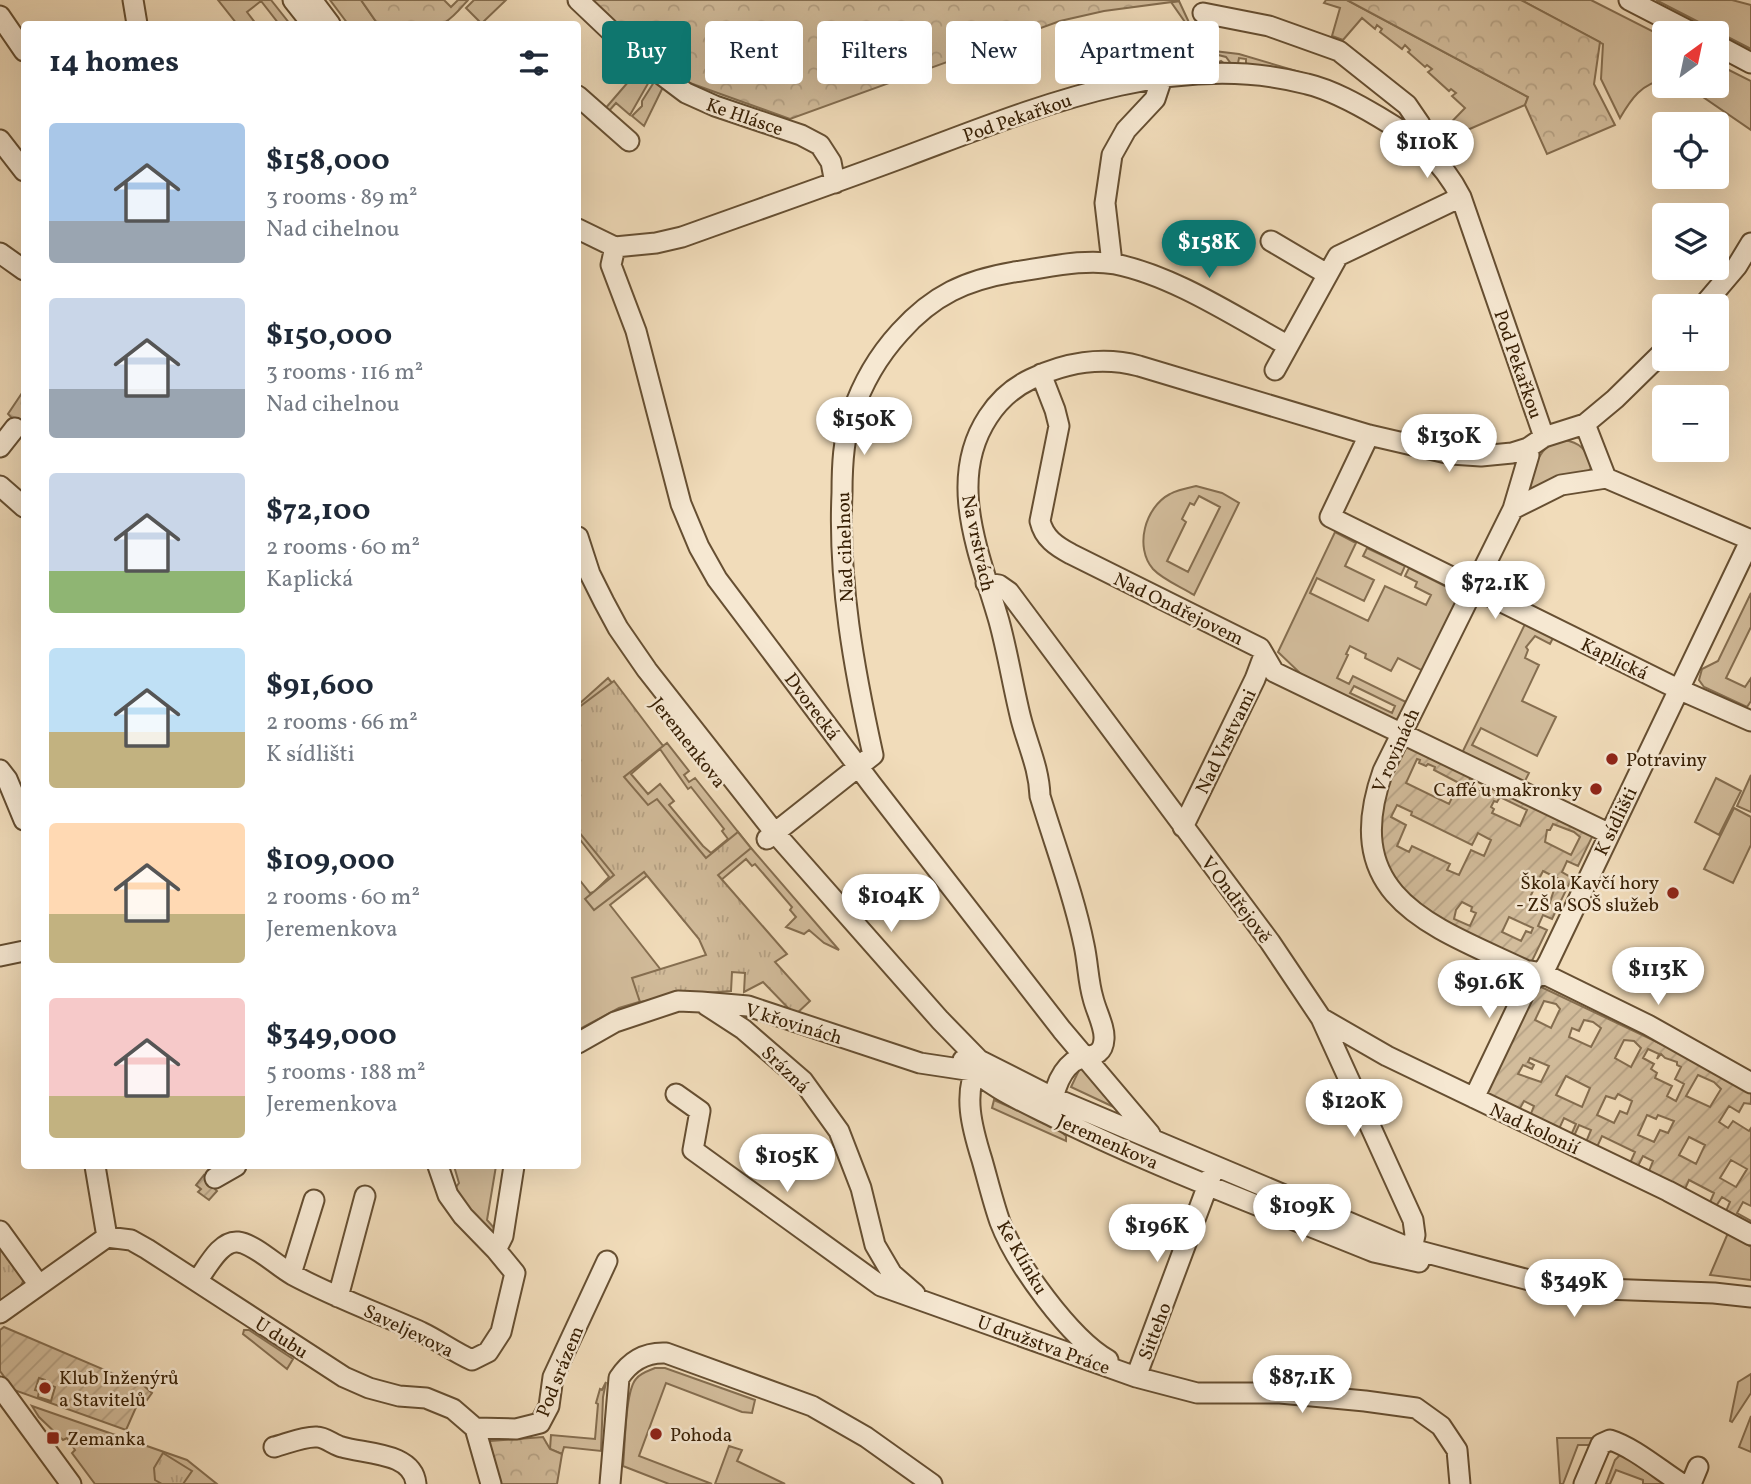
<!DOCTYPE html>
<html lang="en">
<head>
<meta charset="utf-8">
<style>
  :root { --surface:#fff; --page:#f6f6f7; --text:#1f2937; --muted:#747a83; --accent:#0f766e }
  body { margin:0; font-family:Vollkorn,serif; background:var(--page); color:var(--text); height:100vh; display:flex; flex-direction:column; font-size:26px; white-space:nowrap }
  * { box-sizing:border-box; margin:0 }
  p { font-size:23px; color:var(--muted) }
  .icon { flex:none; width:38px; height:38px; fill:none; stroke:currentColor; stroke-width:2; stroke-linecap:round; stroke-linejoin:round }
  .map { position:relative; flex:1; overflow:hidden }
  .details { position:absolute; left:21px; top:21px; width:560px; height:1148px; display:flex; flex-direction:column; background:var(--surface); border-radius:7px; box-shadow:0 7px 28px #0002 }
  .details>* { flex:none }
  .guide { position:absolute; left:602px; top:21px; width:665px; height:63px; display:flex; gap:14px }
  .needle { width:46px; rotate:33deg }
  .controls { position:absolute; left:1652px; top:21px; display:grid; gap:14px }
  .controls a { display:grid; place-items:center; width:77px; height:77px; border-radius:7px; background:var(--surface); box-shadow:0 7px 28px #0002; font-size:35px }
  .price { position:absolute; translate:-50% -60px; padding:0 16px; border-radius:24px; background:#fff; color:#222; font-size:23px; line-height:46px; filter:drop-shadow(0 2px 4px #0008) }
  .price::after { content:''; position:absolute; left:50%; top:42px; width:21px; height:16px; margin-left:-10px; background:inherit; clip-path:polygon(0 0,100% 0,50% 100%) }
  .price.current { background:var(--accent); color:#fff }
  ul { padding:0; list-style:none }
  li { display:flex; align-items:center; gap:21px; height:175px; padding:0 28px }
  li span { display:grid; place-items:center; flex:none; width:196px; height:140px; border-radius:7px; color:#555 }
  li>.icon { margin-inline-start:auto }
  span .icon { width:84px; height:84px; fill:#fffc; stroke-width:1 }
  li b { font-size:30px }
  h2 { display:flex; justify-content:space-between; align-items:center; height:84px; padding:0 28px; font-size:30px }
  .pill { padding:0 24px; border-radius:7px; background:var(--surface); box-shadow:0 7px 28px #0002; font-size:24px; line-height:63px }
  .pill.current { background:var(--accent); color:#fff }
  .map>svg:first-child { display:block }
</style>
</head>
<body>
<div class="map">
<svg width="1751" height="1484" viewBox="0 0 1751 1484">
  <defs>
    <pattern id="forest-crowns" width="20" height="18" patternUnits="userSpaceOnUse" patternTransform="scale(1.75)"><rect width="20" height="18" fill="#d2bc9b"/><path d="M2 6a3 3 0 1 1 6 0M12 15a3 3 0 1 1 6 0" fill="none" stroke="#b5a184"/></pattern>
    <pattern id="park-tufts" width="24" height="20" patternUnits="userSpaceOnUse" patternTransform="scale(1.75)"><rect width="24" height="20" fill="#d2bc9b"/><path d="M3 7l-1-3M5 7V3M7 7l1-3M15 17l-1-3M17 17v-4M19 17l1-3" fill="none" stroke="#b5a184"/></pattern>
    <pattern id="garden-furrows" width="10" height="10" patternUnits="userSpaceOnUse" patternTransform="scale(1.75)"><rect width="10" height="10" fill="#d2bc9b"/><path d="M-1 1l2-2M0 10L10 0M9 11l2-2" fill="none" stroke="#b5a184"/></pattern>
  </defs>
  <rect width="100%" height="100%" fill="#f1dcba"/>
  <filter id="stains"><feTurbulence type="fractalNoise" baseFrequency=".00286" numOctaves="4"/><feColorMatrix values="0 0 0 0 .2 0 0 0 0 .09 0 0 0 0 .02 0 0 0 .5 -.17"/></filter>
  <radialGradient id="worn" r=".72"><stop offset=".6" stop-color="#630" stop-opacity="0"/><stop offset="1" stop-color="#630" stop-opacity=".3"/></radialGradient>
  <!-- grass -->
  <path fill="#d2bc9b" stroke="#856e50" stroke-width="2" fill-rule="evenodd" d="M218 0H271L290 24H279L261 1 247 12 256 24H237Z
    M330 0H361L377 23 388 24H348Z
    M474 0H506L481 24H476L479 21 466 8Z
    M1326 0H1347L1528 97 1525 105 1435 144 1432 142 1465 108 1452 96 1456 93 1451 89 1449 91 1428 72 1432 69 1427 65 1425 67 1408 52 1410 50 1405 45 1402 49 1380 32 1382 29 1377 25 1375 29 1362 18 1343 40 1332 36 1340 8 1324 3Z
    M1521 0H1591L1664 37V80C1642 83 1631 99 1620 118L1601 79 1603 44Z
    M1656 0H1732L1751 5V49Z
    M1179 1 1199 44 1206 45V50L1239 54 1320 78 1270 67 1246 65V59L1239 58 1238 63 1244 65H1232L1226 57 1206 52 1204 61 1217 63 1221 61 1226 65 1198 67 1187 25 1171 2Z
    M1717 64 1751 81V130L1687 86H1717Z
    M641 72 650 80 630 115 616 103 608 112 637 138 604 110 635 74 637 76Z
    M656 79 664 85 644 126 632 116 642 106V101Z
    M1563 440C1580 442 1588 450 1591 468L1585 476 1529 493C1526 479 1539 451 1552 443 1555 441 1559 441 1563 440Z
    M1196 486 1222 493 1239 503 1194 595C1182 587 1163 580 1153 569 1134 547 1145 507 1170 494 1177 490 1187 488 1196 486ZM1199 496 1220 507 1188 572 1167 561 1186 522 1182 519 1190 503 1194 505Z
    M1335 532 1356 543 1345 566 1374 580 1364 601 1317 578 1310 593 1368 621 1385 586 1426 605 1431 595 1415 587 1417 582 1405 576 1409 568 1461 594 1423 671 1398 658 1391 671 1365 658 1366 654 1350 646 1346 654 1348 655 1337 678 1349 684 1353 676 1408 703 1399 722 1302 675 1278 652ZM1354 686 1395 706 1392 713 1350 693Z
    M1367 548 1405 566 1401 575 1363 556Z
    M1751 593V627L1726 678 1745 687 1751 678V701L1747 707 1704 687 1699 680 1702 669 1718 661Z
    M1526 622 1554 636 1550 644 1535 636 1526 647 1528 650 1525 658 1539 665 1522 701 1556 717 1537 756 1481 728 1472 745 1529 773 1524 783 1462 753Z
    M608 678 658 740 663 746 667 743 689 771 684 775 689 782 695 778 751 848 839 950 824 943 809 930 804 934 786 927 796 917 790 910 792 907 755 864 752 866 746 859 720 881 578 759V705ZM660 749 688 789 691 787 724 829 722 831 728 839 711 853 703 846 669 805 674 801 660 784 648 794 631 774Z
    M578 768 685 922 648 875 610 905 661 970 655 971 649 999 619 1008 578 1030V878L590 893 594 892 609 877 578 837Z
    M1751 775V812L1737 806Z
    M1716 778 1741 791 1719 835 1695 822Z
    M1734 808 1751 817V845L1733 883 1704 869Z
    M1081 1066 1118 1109 1071 1087Z
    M994 1100 1057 1128 1066 1136V1141L992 1108Z
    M454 1166H496L487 1220 495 1229 490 1234 453 1191 459 1183Z
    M1728 1233 1751 1247V1280L1710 1275Z
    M244 1330H249L293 1359 287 1369 243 1334Z
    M655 1368H665L755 1400 752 1413 742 1412 666 1383 639 1456 712 1484H669L623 1466C625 1448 625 1391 636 1379 640 1373 648 1371 655 1368Z
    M1751 1374V1393L1732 1422 1730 1421 1738 1382Z
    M606 1382 603 1397 601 1451 564 1447 562 1454 550 1449 551 1435 595 1439 598 1404 596 1403 600 1389 602 1390Z
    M32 1406 187 1460 217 1484H95L72 1453 75 1450 67 1438 63 1440 39 1417Z
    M1751 1416V1452L1739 1447Z
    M1557 1438H1595L1593 1445H1578L1563 1484H1560Z
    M729 1446 742 1450 737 1461 785 1484H715Z
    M1620 1455 1624 1456 1664 1484H1643V1480L1616 1470 1610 1484H1606L1615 1460Z"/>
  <!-- forest -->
  <path fill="url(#forest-crowns)" stroke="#856e50" stroke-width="2" d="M361 0H444L451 7 458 0H468C461 8 453 18 444 23 431 29 392 25 377 23Z
    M584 0H1179V1L1104 11 1060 21 790 119 676 78Z
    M1347 0H1521L1600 42 1594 84 1615 125 1547 154 1525 105 1528 97Z
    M24 390V423L21 428 8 414Z
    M543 1437 550 1449 562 1454 557 1484H496L490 1459V1441Z"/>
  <!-- park -->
  <path fill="url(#park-tufts)" stroke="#856e50" stroke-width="2" d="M614 681 663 746 624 777 648 805 657 799 706 858 738 832 751 848 718 875 787 954 775 962 810 1001 795 1015 763 982 744 992 745 973 732 972 731 991 680 995 640 1002 632 978 706 955 699 939 644 872 594 910 585 899 614 875 578 831V708Z
    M0 1242 25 1277 20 1288 0 1302Z
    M163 1453 192 1471 183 1484H162L155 1480 154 1468Z"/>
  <!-- garden -->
  <path fill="url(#garden-furrows)" stroke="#856e50" stroke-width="2" fill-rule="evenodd" d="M1405 742 1472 774 1468 783 1480 790 1485 780 1594 833 1578 866 1567 861 1562 872 1572 878 1552 919 1543 915 1538 926 1547 930 1530 965 1424 914 1389 871 1381 847 1382 793ZM1417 759 1420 760 1419 763 1426 766 1428 764 1435 767 1434 770 1459 783 1449 804 1406 783ZM1500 797 1527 810 1520 826 1492 813 1494 809 1491 807 1494 801 1497 802ZM1397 805 1412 812 1411 815 1472 845 1478 833 1491 840 1484 856 1471 850 1459 875 1447 870 1450 864 1412 846 1409 852 1397 846 1406 825 1391 817ZM1553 824 1574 832 1580 837 1571 855 1545 842 1547 830H1550ZM1543 871 1561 880 1557 888 1555 887 1548 908 1540 910 1531 906 1532 903 1528 901ZM1462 902 1472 907 1471 911 1476 913 1470 926 1454 919 1456 910ZM1509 917 1533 928 1531 933 1526 931 1521 941 1502 932Z
    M1537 985 1678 1052 1751 1093V1104L1744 1103 1739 1112 1729 1106 1719 1122 1728 1128 1733 1121 1749 1131 1751 1128V1206L1743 1202 1737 1213 1751 1221V1226L1726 1211 1730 1202 1722 1197 1716 1206 1710 1202 1714 1193 1689 1180 1685 1189 1649 1171 1653 1161 1643 1156 1638 1166 1630 1163 1635 1152 1602 1136 1597 1147 1586 1142 1591 1130 1579 1125 1574 1136 1571 1135 1576 1124 1564 1118 1559 1129 1530 1116 1534 1106 1524 1101 1519 1110 1487 1095 1486 1091ZM1544 1001 1556 1004 1560 1009 1551 1028 1535 1020ZM1584 1020 1593 1022 1601 1028 1591 1047 1569 1037 1572 1028 1579 1031ZM1624 1040 1634 1041 1641 1048 1631 1067 1615 1058ZM1648 1049 1659 1054 1657 1059 1661 1054 1665 1058 1677 1062V1065L1681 1067 1675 1079 1684 1084 1676 1101 1667 1096 1672 1086 1655 1078 1657 1073 1651 1069 1654 1064 1643 1058ZM1530 1058 1549 1066 1541 1082 1518 1074 1523 1065 1532 1069 1534 1065 1528 1062ZM1698 1075 1714 1082 1721 1089 1710 1107 1686 1096ZM1566 1076 1590 1088 1582 1107 1556 1095ZM1618 1094 1632 1101 1627 1114 1620 1111 1614 1123 1597 1115 1606 1096 1615 1099ZM1647 1115 1656 1119 1658 1115 1674 1121 1668 1133 1660 1130 1654 1142 1638 1135ZM1689 1137 1705 1145 1696 1164 1679 1155ZM1731 1160 1747 1169 1736 1187 1720 1178Z
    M204 1175 216 1184 212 1186 217 1191 209 1200 198 1192 201 1189 196 1185Z
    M4 1327 119 1376 128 1384 134 1377 152 1393 147 1400 141 1396 126 1430 14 1390 0 1371V1330ZM39 1378 45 1380V1383L55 1387 51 1401 38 1397 39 1391 35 1390Z"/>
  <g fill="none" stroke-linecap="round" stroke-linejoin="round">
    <!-- minor casing -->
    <g stroke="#664f32" stroke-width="23">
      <path id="minor" d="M133 0 137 24
        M293 0 312 24
        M312 0 330 24
        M578 0 638 57 686 93 715 106 801 135 820 145 831 162 835 183
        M1629 0 1693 33
        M1203 13 1269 26 1339 51 1407 105 1420 124 1419 143
        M0 16 24 51
        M1717 45 1751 63
        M578 96 629 141
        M0 140 24 171
        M578 229 615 247 656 243 682 237C757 210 832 184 907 156 1030 110 1173 48 1307 84 1332 90 1357 104 1379 117 1415 138 1442 160 1461 197L1544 437
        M1271 241 1327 274
        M615 247 611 265 636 331 681 504 699 547 717 579 872 785 1062 1030 1150 1134
        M0 253 24 270
        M1112 263 1105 203 1112 155 1126 130 1155 99 1162 78
        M1703 306 1737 266 1751 243
        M1275 370 1338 256 1461 197
        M1041 374 1055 410 1059 426 1040 521C1044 538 1056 546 1071 554L1260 648 1274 672 1608 833
        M1585 424 1606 478
        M1369 435 1330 517 1678 689 1751 721
        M0 447 15 428
        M1528 448 1529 455 1513 509 1383 771C1338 898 1432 926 1525 970L1542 973 1648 1025 1751 1083
        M1606 478 1751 540
        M0 486 24 507
        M1513 509 1561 485 1606 478
        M578 537 590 574 604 602 618 628 647 670 775 833 940 1020 979 1060 1052 1097 1412 1249 1529 1280 1577 1288 1714 1293 1751 1297
        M986 583 999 585 1009 592 1270 942 1321 1018 1413 1220 1415 1235 1410 1260
        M0 770 7 779 24 820
        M1183 827 1255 679 1264 655
        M767 839 873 755C854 669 838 582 842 493 842 467 843 438 852 414 862 384 879 355 900 332 933 295 966 280 1014 272 1046 268 1083 258 1115 264 1174 276 1234 316 1287 345
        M0 956 24 951
        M706 1005 743 1029 803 1081 839 1131 861 1188 875 1245 892 1274 915 1294
        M1321 1018 1387 1056 1668 1191 1751 1235
        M578 1043 615 1022 678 1001 701 1002 748 1006 920 1063 973 1071
        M963 1060C989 1088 1024 1102 1058 1119 1160 1169 1268 1209 1374 1252L1419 1262
        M979 1062C962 1093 972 1128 982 1160 988 1181 993 1202 1000 1222 1016 1264 1070 1338 1108 1360
        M676 1094 700 1111 693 1150 881 1286 1136 1377 1197 1393H1280L1365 1401 1416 1408 1441 1426 1457 1450 1460 1484
        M1474 1098 1529 983 1542 973 1548 963 1751 539
        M1057 1118C1047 1102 1059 1073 1073 1062 1085 1054 1103 1060 1104 1039 1105 1027 1096 1011 1093 998 1088 981 1088 963 1084 945 1074 895 1055 846 1040 796 1039 768 1028 746 1021 719 1013 687 1008 654 999 621 980 555 946 481 988 417 999 400 1012 388 1031 379 1064 363 1102 356 1139 366L1369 435 1451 454 1481 456 1512 453 1528 448 1544 437 1585 424 1615 399 1664 351
        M95 1166 107 1237
        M438 1166 448 1195 463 1216 496 1250
        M215 1178 236 1166
        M0 1231 39 1285
        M107 1237 131 1240 147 1249 344 1377 369 1388 399 1396 426 1398 453 1409 475 1428 491 1484
        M291 1274 314 1200
        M197 1281C207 1268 220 1240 238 1242 255 1244 278 1267 293 1275 334 1297 378 1313 421 1332 438 1340 454 1352 472 1360L488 1352 501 1332 515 1273 496 1250 503 1236 514 1166
        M338 1297 365 1196
        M0 1313 107 1237
        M1136 1377 1212 1174
        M0 1387 71 1484
        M475 1428 516 1429 540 1423 549 1406 553 1377 607 1261
        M274 1447C286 1444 304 1436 317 1437 325 1437 334 1445 342 1447 365 1454 413 1452 416 1484
        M610 1484 619 1378C630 1361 645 1352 666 1353L812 1406 866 1437 932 1484
        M1584 1484 1601 1444 1610 1440C1633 1447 1660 1470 1682 1484
        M1691 1484 1698 1467"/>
    </g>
    <!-- minor -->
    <use href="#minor" stroke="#f6e8d2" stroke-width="19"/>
  </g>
  <!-- markers -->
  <g fill="#8f2418" stroke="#f6e8d2" stroke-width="2.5">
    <circle cx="1612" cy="759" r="7"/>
    <circle cx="1596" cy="789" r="7"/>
    <circle cx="1673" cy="893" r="7"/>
    <circle cx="45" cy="1388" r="7"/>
    <circle cx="656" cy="1434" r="7"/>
    <rect x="46" y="1431" width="14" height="14" rx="3.5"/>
  </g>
  <g text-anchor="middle" stroke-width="5" stroke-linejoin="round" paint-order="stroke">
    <!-- street labels -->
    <g font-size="19" fill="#382005" stroke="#f6e8d2">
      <text transform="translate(745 116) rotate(19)" y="7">Ke Hlásce</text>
      <text transform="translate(1017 117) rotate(-19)" y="7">Pod Pekařkou</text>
      <text transform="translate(1519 364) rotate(71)" y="7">Pod Pekařkou</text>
      <text transform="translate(979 543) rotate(78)" y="7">Na vrstvách</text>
      <text transform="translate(844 547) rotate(-92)" y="7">Nad cihelnou</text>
      <text transform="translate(1179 608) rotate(26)" y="7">Nad Ondřejovem</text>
      <text transform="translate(1615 658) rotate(26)" y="7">Kaplická</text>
      <text transform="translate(813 706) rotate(53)" y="7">Dvorecká</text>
      <text transform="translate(1225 741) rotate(-64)" y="7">Nad Vrstvami</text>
      <text transform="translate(689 742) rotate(52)" y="7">Jeremenkova</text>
      <text transform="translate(1395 750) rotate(-66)" y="7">V rovinách</text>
      <text transform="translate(1615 821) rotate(-64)" y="7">K sídlišti</text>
      <text transform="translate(1237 899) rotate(53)" y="7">V Ondřejově</text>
      <text transform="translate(794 1023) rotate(17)" y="7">V křovinách</text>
      <text transform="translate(786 1069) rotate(44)" y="7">Srázná</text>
      <text transform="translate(1535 1128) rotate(25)" y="7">Nad kolonií</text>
      <text transform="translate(1108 1141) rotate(24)" y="7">Jeremenkova</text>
      <text transform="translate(1023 1257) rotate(60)" y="7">Ke Klínku</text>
      <text transform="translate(409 1330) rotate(26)" y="7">Saveljevova</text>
      <text transform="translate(1154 1331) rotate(-69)" y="7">Sitteho</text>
      <text transform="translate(282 1337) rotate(33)" y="7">U dubu</text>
      <text transform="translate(1044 1344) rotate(20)" y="7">U družstva Práce</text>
      <text transform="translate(559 1371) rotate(-68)" y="7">Pod srázem</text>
    </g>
    <!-- poi labels -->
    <g font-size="19" fill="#382005" stroke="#f6e8d2" text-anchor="start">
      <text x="1626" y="766">Potraviny</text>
      <text x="1582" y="796" text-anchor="end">Caffé u makronky</text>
      <text x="1659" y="889" text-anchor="end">Škola Kavčí hory<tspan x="1659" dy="22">- ZŠ a SOŠ služeb</tspan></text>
      <text x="59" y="1384">Klub Inženýrů<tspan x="59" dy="22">a Stavitelů</tspan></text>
      <text x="670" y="1441">Pohoda</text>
      <text x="67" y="1445">Zemanka</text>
    </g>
  </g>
  <rect width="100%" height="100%" filter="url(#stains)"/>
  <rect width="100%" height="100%" fill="url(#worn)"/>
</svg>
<div class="controls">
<a><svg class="needle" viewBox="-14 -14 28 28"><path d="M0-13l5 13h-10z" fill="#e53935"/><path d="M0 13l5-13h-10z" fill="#747a83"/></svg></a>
<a><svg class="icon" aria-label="locate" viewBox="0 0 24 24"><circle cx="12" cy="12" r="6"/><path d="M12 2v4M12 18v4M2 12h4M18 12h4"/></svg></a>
<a><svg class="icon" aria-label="layers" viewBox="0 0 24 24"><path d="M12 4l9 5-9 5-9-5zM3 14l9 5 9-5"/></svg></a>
<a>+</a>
<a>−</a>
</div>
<b class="price" style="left:1427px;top:180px">$110K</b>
<b class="price current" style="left:1209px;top:280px">$158K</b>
<b class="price" style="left:864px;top:457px">$150K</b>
<b class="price" style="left:1449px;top:474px">$130K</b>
<b class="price" style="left:1495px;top:621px">$72.1K</b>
<b class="price" style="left:891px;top:934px">$104K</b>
<b class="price" style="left:1658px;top:1007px">$113K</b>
<b class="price" style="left:1489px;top:1020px">$91.6K</b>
<b class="price" style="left:1354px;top:1139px">$120K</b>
<b class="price" style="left:787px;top:1194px">$105K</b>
<b class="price" style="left:1302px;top:1244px">$109K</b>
<b class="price" style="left:1157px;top:1264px">$196K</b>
<b class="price" style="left:1574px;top:1319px">$349K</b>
<b class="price" style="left:1302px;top:1415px">$87.1K</b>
<div class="guide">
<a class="pill current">Buy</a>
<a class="pill">Rent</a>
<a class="pill">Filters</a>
<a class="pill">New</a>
<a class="pill">Apartment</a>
</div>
<section class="details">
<h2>14 homes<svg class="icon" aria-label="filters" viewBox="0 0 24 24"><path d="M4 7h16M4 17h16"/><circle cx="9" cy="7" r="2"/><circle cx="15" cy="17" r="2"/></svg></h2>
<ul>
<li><span style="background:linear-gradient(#a9c7e8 70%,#9aa5b1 0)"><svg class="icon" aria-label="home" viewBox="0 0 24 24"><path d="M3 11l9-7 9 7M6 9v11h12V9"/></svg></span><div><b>$158,000</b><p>3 rooms · 89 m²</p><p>Nad cihelnou</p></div></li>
<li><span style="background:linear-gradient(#c9d6e8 65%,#9aa5b1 0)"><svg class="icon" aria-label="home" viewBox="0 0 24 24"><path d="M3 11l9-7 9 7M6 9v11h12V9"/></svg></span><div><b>$150,000</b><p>3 rooms · 116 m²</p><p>Nad cihelnou</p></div></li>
<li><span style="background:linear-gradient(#c9d6e8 70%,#8fb573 0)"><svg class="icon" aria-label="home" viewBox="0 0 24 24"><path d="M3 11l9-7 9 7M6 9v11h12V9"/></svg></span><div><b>$72,100</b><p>2 rooms · 60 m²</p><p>Kaplická</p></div></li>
<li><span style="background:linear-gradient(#bfe0f5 60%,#c2b280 0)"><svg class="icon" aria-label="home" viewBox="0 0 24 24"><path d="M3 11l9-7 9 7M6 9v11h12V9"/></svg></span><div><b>$91,600</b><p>2 rooms · 66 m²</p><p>K sídlišti</p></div></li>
<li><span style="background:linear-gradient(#ffd9b3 65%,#c2b280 0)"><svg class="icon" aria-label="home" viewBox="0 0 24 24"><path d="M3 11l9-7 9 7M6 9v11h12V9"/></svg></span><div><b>$109,000</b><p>2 rooms · 60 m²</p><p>Jeremenkova</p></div></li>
<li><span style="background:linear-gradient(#f6c9c9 70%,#c2b280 0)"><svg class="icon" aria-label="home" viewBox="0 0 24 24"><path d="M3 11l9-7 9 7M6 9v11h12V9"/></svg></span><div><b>$349,000</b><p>5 rooms · 188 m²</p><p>Jeremenkova</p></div></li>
</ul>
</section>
</div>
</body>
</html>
